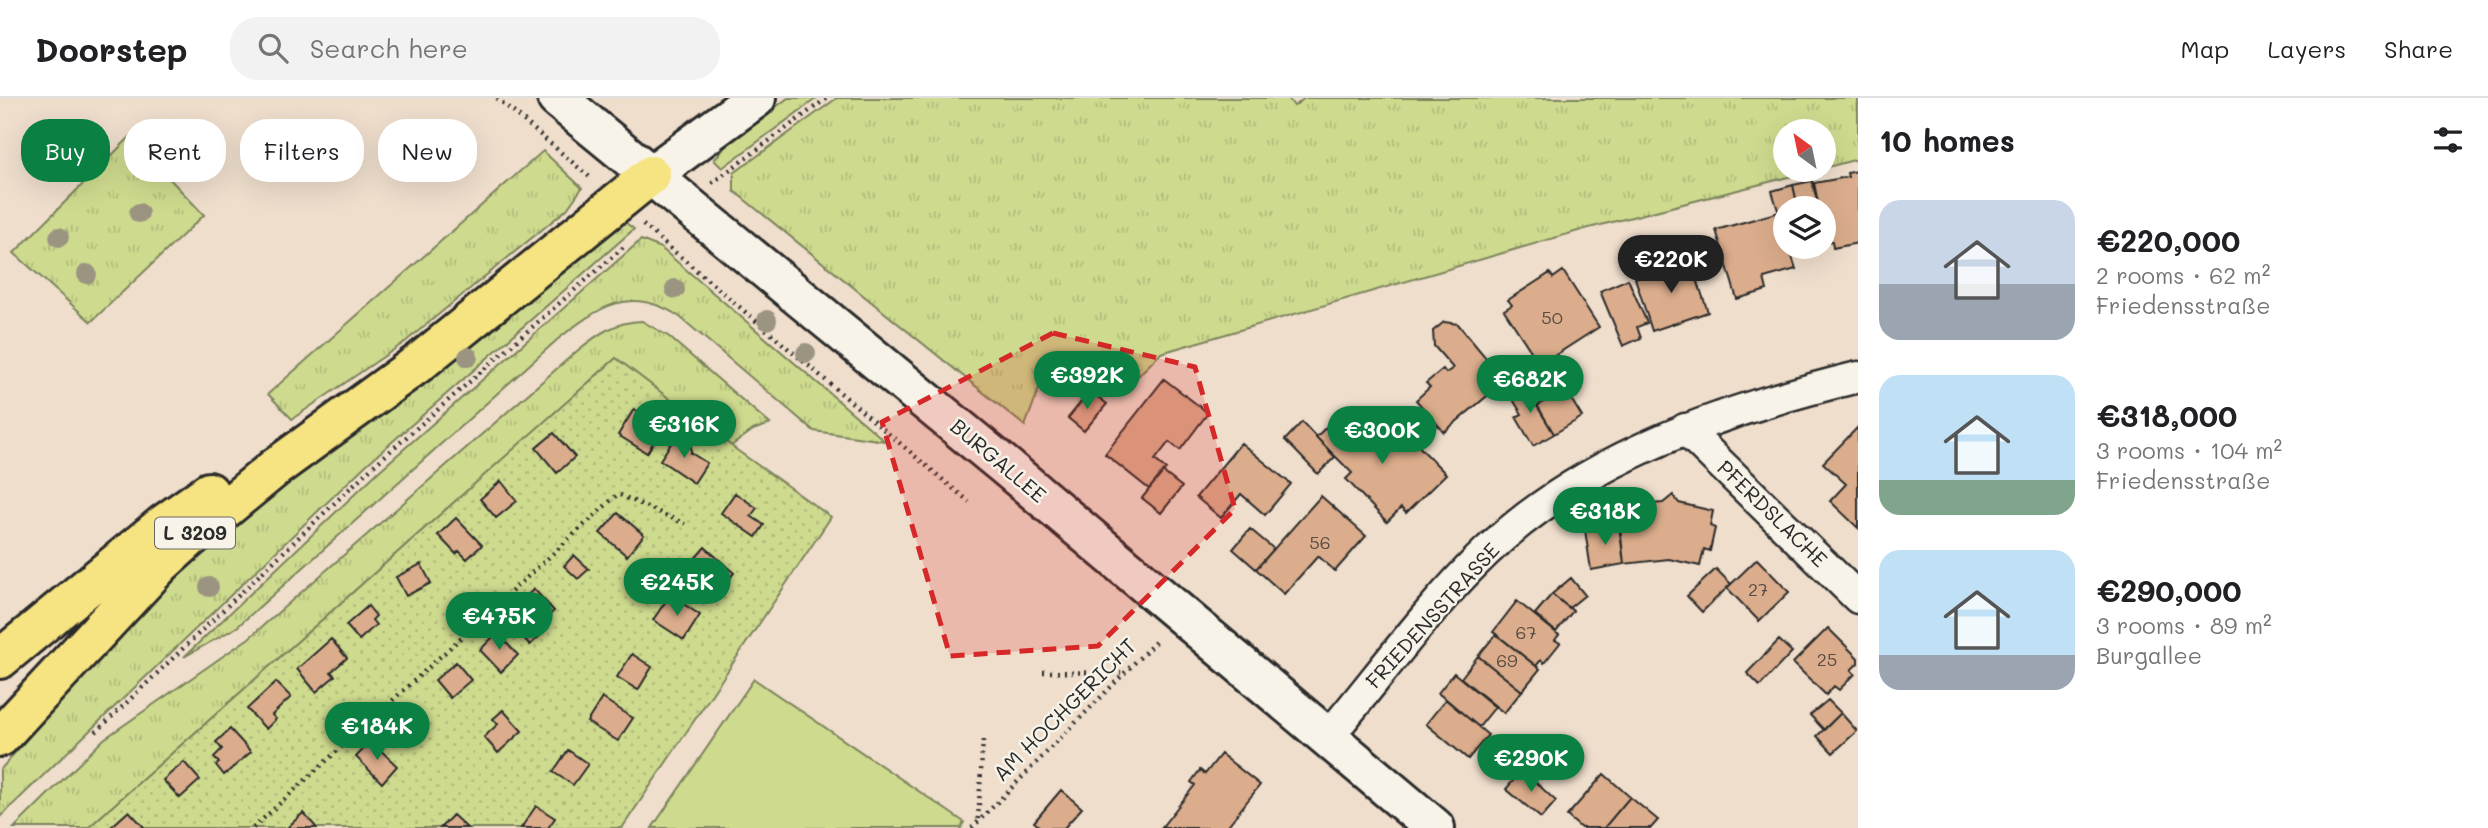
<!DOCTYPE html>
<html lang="en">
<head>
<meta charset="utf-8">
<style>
  :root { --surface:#fff; --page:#f2f2f2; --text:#202124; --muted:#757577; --line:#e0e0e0; --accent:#0b8043 }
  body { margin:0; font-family:Mali,sans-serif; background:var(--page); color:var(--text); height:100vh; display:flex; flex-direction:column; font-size:26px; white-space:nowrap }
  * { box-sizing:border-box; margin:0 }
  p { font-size:23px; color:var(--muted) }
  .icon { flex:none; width:38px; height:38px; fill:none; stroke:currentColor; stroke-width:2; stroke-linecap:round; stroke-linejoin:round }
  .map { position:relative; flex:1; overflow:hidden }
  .side { display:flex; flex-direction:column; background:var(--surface); width:630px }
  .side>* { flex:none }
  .banner { position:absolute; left:21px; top:21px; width:665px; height:63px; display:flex; gap:14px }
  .needle { width:46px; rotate:327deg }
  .tools { position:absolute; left:1773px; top:21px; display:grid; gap:14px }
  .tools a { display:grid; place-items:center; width:63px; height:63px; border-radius:50%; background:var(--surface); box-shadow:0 7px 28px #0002; font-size:35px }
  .price { position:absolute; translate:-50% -60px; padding:0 16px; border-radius:24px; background:var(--accent); color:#fff; font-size:23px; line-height:46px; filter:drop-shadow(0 2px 4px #0008) }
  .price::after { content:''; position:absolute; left:50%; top:42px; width:21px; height:16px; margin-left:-10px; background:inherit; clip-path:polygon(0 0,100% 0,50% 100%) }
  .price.on { background:#222; color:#fff }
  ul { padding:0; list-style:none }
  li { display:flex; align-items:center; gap:21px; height:175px; padding:0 21px }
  li span { display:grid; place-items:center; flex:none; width:196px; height:140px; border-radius:21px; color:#555 }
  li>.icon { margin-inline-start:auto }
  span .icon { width:84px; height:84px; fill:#fffc; stroke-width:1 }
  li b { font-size:30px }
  h2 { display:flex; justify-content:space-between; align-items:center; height:84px; padding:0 21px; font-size:30px }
  .chip { padding:0 24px; border-radius:28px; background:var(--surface); box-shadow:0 7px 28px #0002; font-size:24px; line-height:63px }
  .chip.on { background:var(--accent); color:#fff }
  header { display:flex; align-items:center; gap:42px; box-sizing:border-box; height:98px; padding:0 35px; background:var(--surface); border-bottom:2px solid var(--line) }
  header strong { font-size:33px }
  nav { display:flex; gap:38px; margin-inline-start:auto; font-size:24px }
  .search { width:490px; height:63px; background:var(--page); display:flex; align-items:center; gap:18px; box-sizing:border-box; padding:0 24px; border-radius:28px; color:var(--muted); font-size:26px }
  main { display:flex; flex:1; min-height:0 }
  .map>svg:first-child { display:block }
</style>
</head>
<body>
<header>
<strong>Doorstep</strong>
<div class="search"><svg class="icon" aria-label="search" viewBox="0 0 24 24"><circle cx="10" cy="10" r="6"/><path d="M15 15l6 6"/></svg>Search here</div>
<nav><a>Map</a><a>Layers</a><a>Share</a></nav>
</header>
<main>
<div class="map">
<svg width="1858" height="730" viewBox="0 0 1858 730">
  <defs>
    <pattern id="grass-tufts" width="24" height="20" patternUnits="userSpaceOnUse" patternTransform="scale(1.75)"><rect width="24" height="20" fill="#cedb8e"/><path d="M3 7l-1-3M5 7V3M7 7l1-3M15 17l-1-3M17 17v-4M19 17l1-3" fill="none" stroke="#b1bc7b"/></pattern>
    <pattern id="garden-dots" width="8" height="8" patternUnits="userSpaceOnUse" patternTransform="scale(1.75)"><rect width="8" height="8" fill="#cedb8e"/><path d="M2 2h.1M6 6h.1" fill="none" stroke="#b1bc7b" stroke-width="1.8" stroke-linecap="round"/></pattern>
  </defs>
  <rect width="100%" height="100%" fill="#efdecc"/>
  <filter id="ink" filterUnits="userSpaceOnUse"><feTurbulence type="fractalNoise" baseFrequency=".0143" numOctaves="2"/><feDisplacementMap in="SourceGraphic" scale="14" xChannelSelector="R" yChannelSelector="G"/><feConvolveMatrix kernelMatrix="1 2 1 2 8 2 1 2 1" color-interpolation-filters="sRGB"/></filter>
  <g filter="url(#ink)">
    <!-- grass -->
    <path fill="url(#grass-tufts)" stroke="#7c835c" stroke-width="2" d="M788 0H817L722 70 714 62 729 44Z
      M837 0H1288L1294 8 1305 0H1858V61L1824 70V33H1785V72H1816L1585 131 1161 255 1121 295 1052 256 1025 328 734 93V75Z
      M130 39 204 117 91 224 14 155Z
      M543 53 582 90 567 111 405 244 292 321 268 296Z
      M622 122 634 131 367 366 0 719V672L142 509 198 452Z
      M641 142 661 150 885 343 814 333 680 219C630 186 599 209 558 241L237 529 184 559 379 373Z
      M642 223 668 238 770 326 753 332 731 348 616 260 88 730H14L104 641 249 540 577 253C598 236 614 224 642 223Z"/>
    <!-- garden -->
    <path fill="url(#garden-dots)" stroke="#7c835c" stroke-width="2" d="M616 260 738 353 831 419 622 730H88Z"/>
    <!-- pitch -->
    <path fill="#cedb8e" stroke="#7c835c" stroke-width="2" d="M754 581 964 724 961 730H652Z"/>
    <!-- building -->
    <path fill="#dbad8c" stroke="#2b2b2b" stroke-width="2" d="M1858 73V145L1833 150 1832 143 1824 144V110H1819L1814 85 1848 79 1847 75Z
      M1812 83 1819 110H1798L1793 87Z
      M1793 87 1798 110H1785V135L1772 93Z
      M1779 114 1785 149H1789L1796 171 1764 180 1767 192 1737 201 1716 132Z
      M1690 161 1708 214 1652 233 1635 180Z
      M1563 173 1599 229 1540 267 1504 212 1512 207 1508 202 1550 175 1553 180Z
      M1628 181 1647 225 1637 229 1641 240 1623 248 1600 193Z
      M1444 224 1458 226 1505 283 1444 334 1416 302 1430 289 1426 285 1443 271 1446 275 1453 270 1434 248 1433 233Z
      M1164 281 1208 315 1180 352 1169 344 1155 362 1166 371 1149 391 1105 356Z
      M1523 283 1554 336 1533 348 1516 319 1522 316 1507 292Z
      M1565 291 1582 319 1554 336 1537 308Z
      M1090 293 1107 306 1084 333 1068 320Z
      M634 311 663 329 647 355 618 337Z
      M1344 312 1379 347 1399 328 1446 376 1406 415 1401 410 1387 424 1346 381 1352 375 1316 339Z
      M1302 324 1335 359 1318 376 1285 342Z
      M1858 329V430L1830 403 1846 386 1823 365Z
      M554 335 575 359 557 375 536 350Z
      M681 340 691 347V355L707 365 694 385 660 362 674 341 678 344Z
      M1241 345 1291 386 1265 417 1241 396 1221 420 1196 399Z
      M1163 374 1182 389 1161 415 1142 400Z
      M501 383 517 403 496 420 480 401Z
      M735 395 757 410 751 418 764 427 756 439 721 415Z
      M1673 397 1679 405 1713 413 1710 428 1715 430 1710 453 1704 451 1700 468 1669 461 1624 466 1618 409 1663 405Z
      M1321 398 1366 438 1335 473 1318 458 1284 496 1256 471Z
      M618 415 644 437 627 458 600 435Z
      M456 420 482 447 467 461 459 453 456 456 438 437Z
      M1619 427 1624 466 1591 472 1585 432Z
      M1250 431 1274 451 1256 471 1233 451Z
      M705 449 734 475 715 496 686 471Z
      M574 457 589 471 578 481 564 468Z
      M1757 461 1789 494 1759 523 1727 490Z
      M421 466 431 485 406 498 396 479Z
      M1716 471 1731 486 1702 514 1687 498Z
      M1571 480 1585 497 1569 510 1552 496Z
      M534 491 554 513 537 528 543 535 530 547 520 536 524 531 512 518 518 512 516 508Z
      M1552 496 1573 513 1556 534 1535 516Z
      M670 497 700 517 684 542 653 522Z
      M1517 503 1559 537 1555 542 1560 545 1544 565 1541 562 1536 568 1493 534Z
      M368 508 376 518 372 522 376 527 359 542 346 527Z
      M1828 530 1858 560V565L1851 572 1855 576 1839 592 1834 588 1826 597 1793 565Z
      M497 535 518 557 501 574 480 552Z
      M1496 536 1540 571 1522 593 1478 558Z
      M331 541 347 560 331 574 335 578 316 594 297 571Z
      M1779 542 1792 554 1760 588 1747 575Z
      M632 556 652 569 638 592 617 579Z
      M1478 558 1522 593 1504 615 1461 580Z
      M456 564 471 582 450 600 435 582Z
      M1454 575 1495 609 1479 629 1438 595Z
      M276 584 291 599 272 617 276 621 266 631 247 611Z
      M602 600 633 620 618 643 587 624Z
      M1446 601 1488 637 1468 661 1426 626Z
      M1828 602 1841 615 1824 632 1810 617Z
      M503 612 522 633 498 655 484 639 498 626 493 621Z
      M1841 615 1857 633 1833 655 1817 638Z
      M230 631 251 654 224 677 216 667 219 665 214 659 222 651 216 644Z
      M371 643 397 668 382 685 356 659Z
      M568 652 588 666 573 687 553 674Z
      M1221 656 1260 687 1226 730H1161L1195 687 1191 684 1200 672 1205 676Z
      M184 664 200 682 180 700 163 682Z
      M1522 672 1556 703 1541 720 1506 691Z
      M1604 676 1630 699 1604 730H1581L1567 718Z
      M1061 692 1082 710 1064 730H1041L1034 724Z
      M1630 699 1658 722 1651 730H1604Z
      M536 708 555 720 548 730H521Z
      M129 713 145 730H111V729Z
      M303 715 317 730H287Z
      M453 717 467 730H440Z"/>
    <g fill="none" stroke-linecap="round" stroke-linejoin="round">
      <!-- street casing -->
      <g stroke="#2b2b2b" stroke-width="35">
        <path id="street" d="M1685 331 1858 500
          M1327 640C1378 580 1429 508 1486 454 1588 357 1724 312 1858 279"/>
      </g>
      <!-- secondary casing -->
      <g stroke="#2b2b2b" stroke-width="44">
        <path id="secondary" d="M557 0 1005 368 1435 730
          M651 77 756 0"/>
      </g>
      <!-- highway casing -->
      <g stroke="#2b2b2b" stroke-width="44">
        <path id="highway" d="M0 561 164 426 209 394
          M0 639 160 467 190 440 276 369 420 264 651 77"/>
      </g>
      <!-- path -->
      <path stroke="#2b2b2b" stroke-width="4.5" stroke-dasharray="2 5" stroke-linecap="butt" d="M497 0 592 81
        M712 85 827 0
        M643 127 969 404
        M1043 574 1121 575
        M96 634 371 370 626 147
        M978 721 983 642
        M253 730 618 396 685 426
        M972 730 1158 541"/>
      <!-- street -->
      <use href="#street" stroke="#f7f3e8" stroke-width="30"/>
      <!-- secondary -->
      <use href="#secondary" stroke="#f7f3e8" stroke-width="38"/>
      <!-- highway -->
      <use href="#highway" stroke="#f6e381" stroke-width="38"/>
    </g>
    <!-- trees -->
    <g fill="#9a9481">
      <circle cx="139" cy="115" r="10"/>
      <circle cx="59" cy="139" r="10"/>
      <circle cx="87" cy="176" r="10"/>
      <circle cx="675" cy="191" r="10"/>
      <circle cx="767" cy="222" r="10"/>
      <circle cx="806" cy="255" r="10"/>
      <circle cx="468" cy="259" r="10"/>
      <circle cx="209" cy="489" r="10"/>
    </g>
  </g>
  <!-- marked area -->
  <path fill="#d62828" fill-opacity="0.2" stroke="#d62828" stroke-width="5" stroke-dasharray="14 9" stroke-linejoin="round" d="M1053 235 1195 269 1235 411 1098 548 950 558 882 324Z"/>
  <g text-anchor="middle" stroke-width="5" stroke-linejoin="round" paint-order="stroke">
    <!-- number labels -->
    <g font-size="18" fill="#574c43">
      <text x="1552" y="226">50</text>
      <text x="1320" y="451">56</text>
      <text x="1758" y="498">27</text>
      <text x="1526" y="541">67</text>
      <text x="1827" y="568">25</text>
      <text x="1507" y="569">69</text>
    </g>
    <!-- shield labels -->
    <rect fill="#f7f3e8" stroke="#686764" stroke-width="2" x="155" y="419.5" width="80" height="31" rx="5"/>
    <g font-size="19" font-weight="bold" fill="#2b2b2b">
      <text x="195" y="442">L 3209</text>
    </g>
    <!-- street labels -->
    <g font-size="21" fill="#2b2b2b" stroke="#f7f3e8">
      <text transform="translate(998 363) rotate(40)" y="7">BURGALLEE</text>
      <text transform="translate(1772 416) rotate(44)" y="7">PFERDSLACHE</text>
      <text transform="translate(1433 518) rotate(-48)" y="7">FRIEDENSSTRASSE</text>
      <text transform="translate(1065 612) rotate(-45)" y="7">AM HOCHGERICHT</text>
    </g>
  </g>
</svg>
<div class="tools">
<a><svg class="needle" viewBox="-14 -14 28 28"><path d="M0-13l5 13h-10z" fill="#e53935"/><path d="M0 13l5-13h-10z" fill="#757577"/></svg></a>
<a><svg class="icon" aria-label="layers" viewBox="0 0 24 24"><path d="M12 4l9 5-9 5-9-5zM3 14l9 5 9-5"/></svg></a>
</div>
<b class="price on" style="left:1671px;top:197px">€220K</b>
<b class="price" style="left:1087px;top:313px">€392K</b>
<b class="price" style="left:1530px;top:317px">€682K</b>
<b class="price" style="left:684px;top:362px">€316K</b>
<b class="price" style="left:1382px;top:368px">€300K</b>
<b class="price" style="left:1605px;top:449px">€318K</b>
<b class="price" style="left:677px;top:520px">€245K</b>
<b class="price" style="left:499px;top:554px">€475K</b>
<b class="price" style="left:377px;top:664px">€184K</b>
<b class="price" style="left:1531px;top:696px">€290K</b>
<div class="banner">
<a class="chip on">Buy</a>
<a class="chip">Rent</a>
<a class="chip">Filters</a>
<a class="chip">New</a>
</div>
</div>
<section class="side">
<h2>10 homes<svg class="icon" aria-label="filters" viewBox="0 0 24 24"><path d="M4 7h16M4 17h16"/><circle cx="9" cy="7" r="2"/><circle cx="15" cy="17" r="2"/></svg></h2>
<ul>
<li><span style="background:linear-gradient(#c9d6e8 60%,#9aa5b1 0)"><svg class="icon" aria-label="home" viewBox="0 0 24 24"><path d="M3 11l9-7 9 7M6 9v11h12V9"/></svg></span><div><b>€220,000</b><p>2 rooms · 62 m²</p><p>Friedensstraße</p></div></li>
<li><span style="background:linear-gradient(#bfe0f5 75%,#7fa58c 0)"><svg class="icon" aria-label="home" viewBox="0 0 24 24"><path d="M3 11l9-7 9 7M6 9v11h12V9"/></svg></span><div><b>€318,000</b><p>3 rooms · 104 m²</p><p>Friedensstraße</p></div></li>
<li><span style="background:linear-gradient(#bfe0f5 75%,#9aa5b1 0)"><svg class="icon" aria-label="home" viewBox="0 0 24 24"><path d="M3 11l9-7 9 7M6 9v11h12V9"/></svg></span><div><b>€290,000</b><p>3 rooms · 89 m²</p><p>Burgallee</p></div></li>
</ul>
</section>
</main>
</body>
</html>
